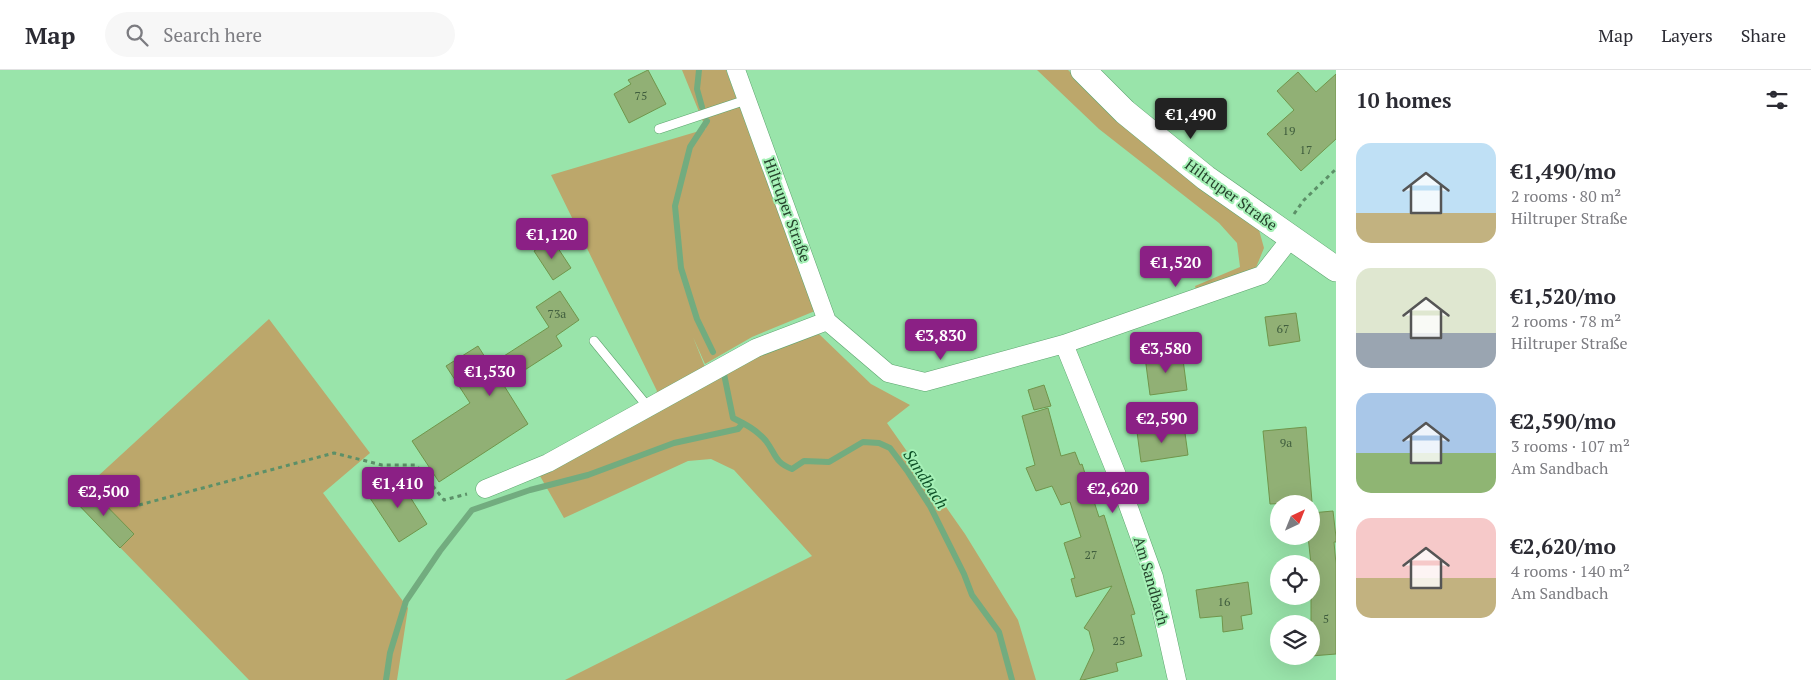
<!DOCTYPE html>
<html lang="en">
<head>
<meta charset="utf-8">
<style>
  :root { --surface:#fff; --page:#f7f7f7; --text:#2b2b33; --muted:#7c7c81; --line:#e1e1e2; --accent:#8b2085 }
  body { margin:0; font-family:"PT Serif",serif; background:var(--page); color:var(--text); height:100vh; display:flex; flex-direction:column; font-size:19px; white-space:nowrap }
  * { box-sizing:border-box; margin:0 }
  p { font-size:16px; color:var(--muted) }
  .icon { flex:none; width:28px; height:28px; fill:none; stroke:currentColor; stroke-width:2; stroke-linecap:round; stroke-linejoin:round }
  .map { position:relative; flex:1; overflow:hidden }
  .panel { display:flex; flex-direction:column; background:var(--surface); width:475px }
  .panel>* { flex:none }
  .needle { width:32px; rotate:43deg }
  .controls { position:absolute; left:1270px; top:425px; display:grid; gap:10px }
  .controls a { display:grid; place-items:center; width:50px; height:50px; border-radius:50%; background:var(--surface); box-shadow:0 5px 20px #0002; font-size:25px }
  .price { position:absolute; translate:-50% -42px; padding:0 11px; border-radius:5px; background:var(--accent); color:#fff; font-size:16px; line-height:32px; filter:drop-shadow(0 1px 2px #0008) }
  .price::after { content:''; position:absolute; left:50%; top:30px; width:15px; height:11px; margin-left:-8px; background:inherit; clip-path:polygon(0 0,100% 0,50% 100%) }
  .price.on { background:#222; color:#fff }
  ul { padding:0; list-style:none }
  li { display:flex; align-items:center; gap:15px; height:125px; padding:0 20px }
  li span { display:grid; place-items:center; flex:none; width:140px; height:100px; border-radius:15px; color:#555 }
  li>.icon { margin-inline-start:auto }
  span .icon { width:60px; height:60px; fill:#fffc; stroke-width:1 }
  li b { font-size:21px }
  h2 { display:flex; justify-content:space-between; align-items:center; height:60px; padding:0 20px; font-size:21px }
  header { display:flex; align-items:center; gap:30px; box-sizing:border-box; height:70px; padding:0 25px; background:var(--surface); border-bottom:1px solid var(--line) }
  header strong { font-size:24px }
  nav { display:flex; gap:28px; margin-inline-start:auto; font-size:18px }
  .search { width:350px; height:45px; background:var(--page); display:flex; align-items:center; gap:12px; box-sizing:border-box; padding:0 18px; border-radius:28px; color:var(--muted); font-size:19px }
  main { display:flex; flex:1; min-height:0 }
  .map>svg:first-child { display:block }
</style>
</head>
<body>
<header>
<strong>Map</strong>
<div class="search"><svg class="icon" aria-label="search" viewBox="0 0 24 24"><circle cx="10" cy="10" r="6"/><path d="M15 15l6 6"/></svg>Search here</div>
<nav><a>Map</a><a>Layers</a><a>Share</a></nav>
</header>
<main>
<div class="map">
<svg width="1336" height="610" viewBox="0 0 1336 610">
  <rect width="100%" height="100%" fill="#99e4aa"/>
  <!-- green -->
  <path fill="#bca76b" d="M682 0H726L815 241 752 267 705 294 693 267 709 307 757 281 819 264 871 314 910 335 887 353 965 464 1018 550 1036 610H565L812 486 734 400 711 389 688 391 564 448 540 406 630 358 657 321 551 105 706 59Z
    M1037 0H1068L1115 45 1259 160 1264 178 1255 200 1197 224 1195 216 1240 197 1237 173 1219 153 1099 59Z
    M269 249 370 383 323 423 408 538 397 610H249L73 429Z"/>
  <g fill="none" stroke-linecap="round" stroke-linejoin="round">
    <!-- stream -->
    <path stroke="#72ac7f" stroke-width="6" d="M699 0 697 19 702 37
      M707 51 690 77 675 136 681 198 697 249 713 282
      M724 304 733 348C745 354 757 360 766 371 776 384 774 392 792 399L804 391 829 392 863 372 879 373 890 378 908 402 930 436 964 504 972 525 999 562 1012 610
      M386 610 390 583 406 531 440 481 472 440 530 420 588 405 674 373 738 359 743 353"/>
  </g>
  <!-- building -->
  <path fill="#91b075" stroke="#70954b" d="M648 0 666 34 629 53 614 24 631 14 628 10Z
    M1298 2 1316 22 1336 4V69L1301 101 1267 64 1294 40 1277 21Z
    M552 169 571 198 553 210 534 181Z
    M560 221 579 250 556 266 562 276 503 314 528 354 439 412 412 371 470 333 446 296 478 276 490 295 549 257 536 237Z
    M1296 243 1300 271 1269 276 1265 247Z
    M1182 282 1187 320 1150 325 1145 287Z
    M1044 315 1051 336 1034 340 1028 320Z
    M1048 338 1061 386 1075 382 1080 395 1082 394 1099 447 1104 445 1135 544 1131 545 1142 586 1116 593 1118 601 1083 610H1080L1094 580 1089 561 1084 558 1112 516 1076 527 1071 509 1075 508 1064 473 1081 467 1070 432 1061 435 1052 416 1036 421 1026 398 1035 395 1022 346Z
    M1184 356 1188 385 1141 392 1137 362Z
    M1306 357 1312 432 1270 434 1263 361Z
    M397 406 427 454 399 472 368 425Z
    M87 416 134 464 120 478 73 429Z
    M1333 441 1336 467V472H1334L1336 494V584L1311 586V494L1308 466H1311V443Z
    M1248 512 1252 544 1241 546 1243 559 1223 562 1222 546 1200 548 1196 520Z"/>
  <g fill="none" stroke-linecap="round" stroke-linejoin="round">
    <!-- lane casing -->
    <g stroke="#5ca46e" stroke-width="10">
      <path id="lane" d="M659 59 746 30
        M594 271 648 337"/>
    </g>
    <!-- street casing -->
    <g stroke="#5ca46e" stroke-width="19">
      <path id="street" d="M827 251 888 303 925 312 1064 274 1262 205 1291 168
        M1064 274 1117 405 1154 507 1177 610
        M485 419 548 393 756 278 827 251 736 0"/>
    </g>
    <!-- secondary casing -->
    <g stroke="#5ca46e" stroke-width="26">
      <path id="secondary" d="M1083 0 1125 42 1206 108 1336 199"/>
    </g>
    <!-- path -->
    <path stroke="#5c9068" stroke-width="3" stroke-dasharray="4 4" stroke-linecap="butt" d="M1294 144 1304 130 1336 99
      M139 435 334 383 382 395H416L444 430 467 424"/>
    <!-- lane -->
    <use href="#lane" stroke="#fff" stroke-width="9"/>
    <!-- street -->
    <use href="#street" stroke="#fff" stroke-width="18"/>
    <!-- secondary -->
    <use href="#secondary" stroke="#fff" stroke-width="25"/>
  </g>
  <g text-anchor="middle" stroke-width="4" stroke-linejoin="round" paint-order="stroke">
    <!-- number labels -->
    <g font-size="12" fill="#405e3e">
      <text x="641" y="30">75</text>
      <text x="1289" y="65">19</text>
      <text x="1306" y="84">17</text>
      <text x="557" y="248">73a</text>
      <text x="1283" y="263">67</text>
      <text x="1286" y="377">9a</text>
      <text x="1091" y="489">27</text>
      <text x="1224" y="536">16</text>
      <text x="1326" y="553">5</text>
      <text x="1119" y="575">25</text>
    </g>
    <!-- street labels -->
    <g font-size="15" fill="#25432c" stroke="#a6f1b7">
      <text transform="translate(1231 125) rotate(36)" y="5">Hiltruper Straße</text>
      <text transform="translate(787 140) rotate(70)" y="5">Hiltruper Straße</text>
      <text transform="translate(1151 511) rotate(74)" y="5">Am Sandbach</text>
    </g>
    <!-- water labels -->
    <g font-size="16" font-style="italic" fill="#0d5026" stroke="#a6f1b7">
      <text transform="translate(926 409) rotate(57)" y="6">Sandbach</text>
    </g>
  </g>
</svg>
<div class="controls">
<a><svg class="needle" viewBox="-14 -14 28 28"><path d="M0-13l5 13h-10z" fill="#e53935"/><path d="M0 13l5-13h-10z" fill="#7c7c81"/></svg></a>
<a><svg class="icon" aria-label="locate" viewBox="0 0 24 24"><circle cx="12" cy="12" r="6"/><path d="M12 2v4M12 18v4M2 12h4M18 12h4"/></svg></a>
<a><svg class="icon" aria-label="layers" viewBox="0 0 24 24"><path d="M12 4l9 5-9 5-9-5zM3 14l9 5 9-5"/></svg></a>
</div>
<b class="price on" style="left:1191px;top:70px">€1,490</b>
<b class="price" style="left:552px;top:190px">€1,120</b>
<b class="price" style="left:1176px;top:218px">€1,520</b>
<b class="price" style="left:941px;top:291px">€3,830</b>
<b class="price" style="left:1166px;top:304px">€3,580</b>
<b class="price" style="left:490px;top:327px">€1,530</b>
<b class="price" style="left:1162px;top:374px">€2,590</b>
<b class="price" style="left:398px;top:439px">€1,410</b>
<b class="price" style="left:1113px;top:444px">€2,620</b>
<b class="price" style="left:104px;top:447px">€2,500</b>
</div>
<section class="panel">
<h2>10 homes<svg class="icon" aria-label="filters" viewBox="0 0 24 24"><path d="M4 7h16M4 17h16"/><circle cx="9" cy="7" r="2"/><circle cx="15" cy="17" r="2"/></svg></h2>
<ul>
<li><span style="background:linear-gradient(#bfe0f5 70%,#c2b280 0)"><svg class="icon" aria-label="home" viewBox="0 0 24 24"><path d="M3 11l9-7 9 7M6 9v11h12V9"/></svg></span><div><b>€1,490/mo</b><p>2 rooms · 80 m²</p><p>Hiltruper Straße</p></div></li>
<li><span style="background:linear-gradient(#dfe7d0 65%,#9aa5b1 0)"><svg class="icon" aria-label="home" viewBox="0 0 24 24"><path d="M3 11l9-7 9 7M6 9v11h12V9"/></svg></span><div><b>€1,520/mo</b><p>2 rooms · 78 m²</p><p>Hiltruper Straße</p></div></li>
<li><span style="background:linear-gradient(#a9c7e8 60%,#8fb573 0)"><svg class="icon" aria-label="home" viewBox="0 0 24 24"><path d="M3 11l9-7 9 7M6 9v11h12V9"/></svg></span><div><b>€2,590/mo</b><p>3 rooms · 107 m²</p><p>Am Sandbach</p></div></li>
<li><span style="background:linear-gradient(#f6c9c9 60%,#c2b280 0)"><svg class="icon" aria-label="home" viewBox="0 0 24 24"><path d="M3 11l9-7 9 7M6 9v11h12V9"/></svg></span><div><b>€2,620/mo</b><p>4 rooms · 140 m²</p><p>Am Sandbach</p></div></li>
</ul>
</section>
</main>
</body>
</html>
